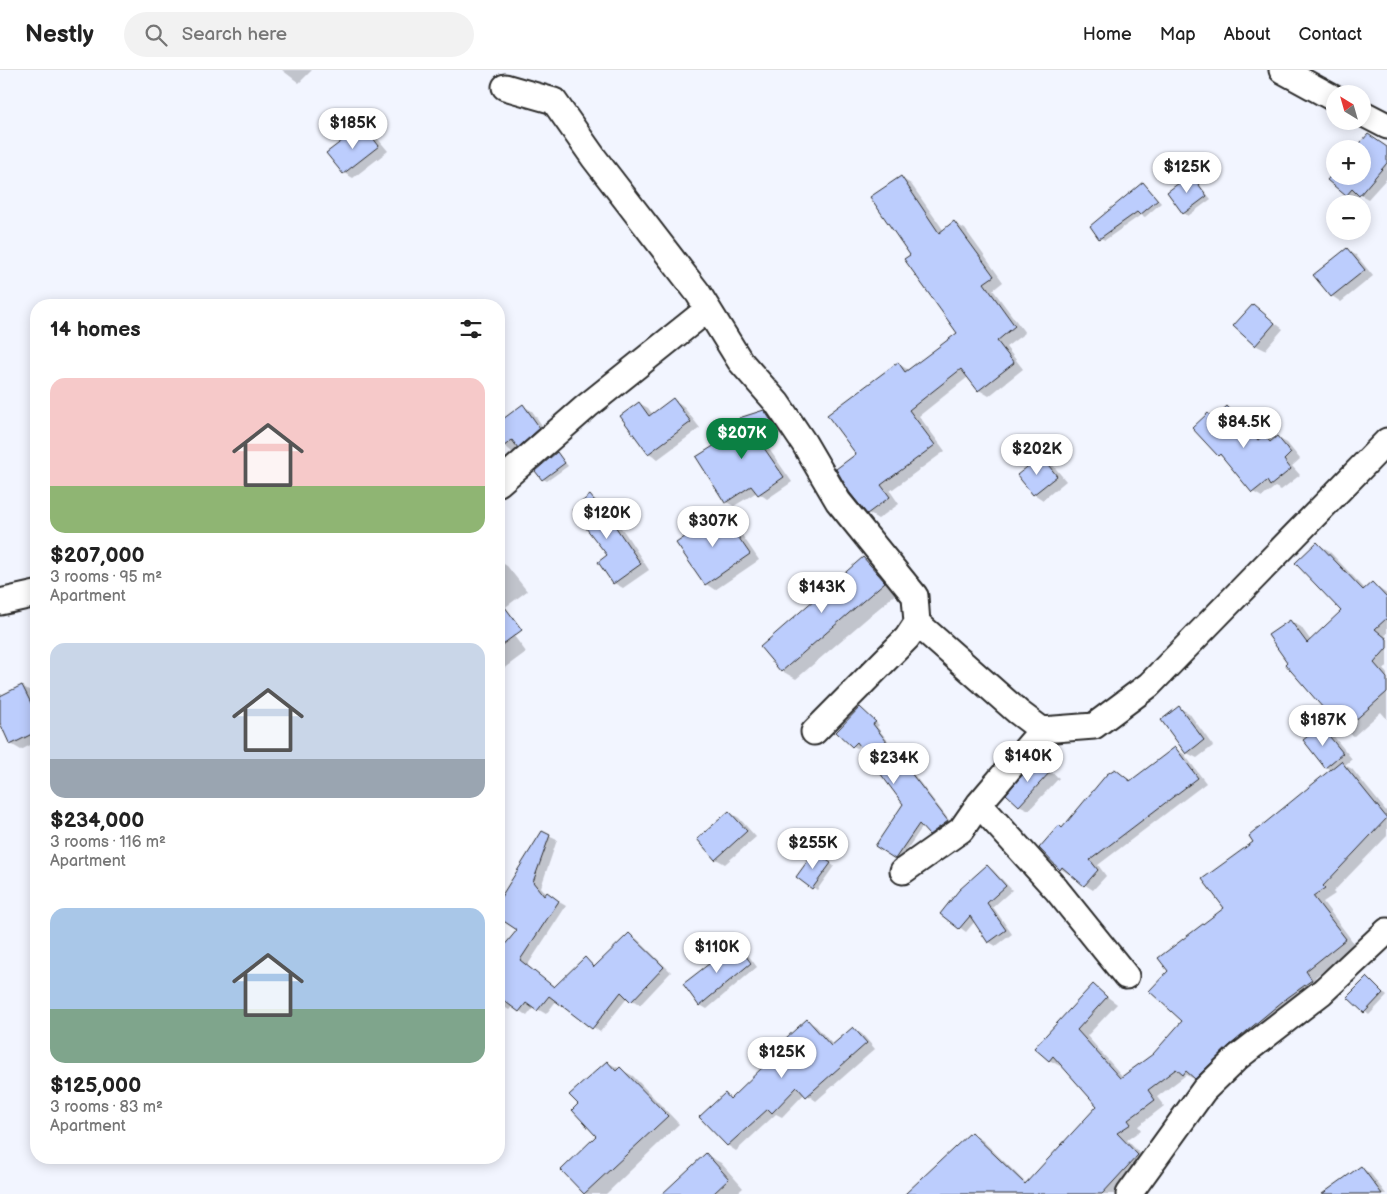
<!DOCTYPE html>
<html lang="en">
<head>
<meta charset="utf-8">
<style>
  :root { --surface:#fff; --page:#f2f2f2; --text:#222; --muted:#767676; --line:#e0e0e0; --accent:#0b8043 }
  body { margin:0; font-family:"Balsamiq Sans",sans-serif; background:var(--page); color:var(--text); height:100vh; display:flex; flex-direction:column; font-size:19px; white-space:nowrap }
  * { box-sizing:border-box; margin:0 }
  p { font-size:16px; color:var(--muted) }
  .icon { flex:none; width:28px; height:28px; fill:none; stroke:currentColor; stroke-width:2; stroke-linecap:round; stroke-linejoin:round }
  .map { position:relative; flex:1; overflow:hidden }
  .panel { position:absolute; left:30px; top:229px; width:475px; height:865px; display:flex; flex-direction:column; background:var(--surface); border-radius:20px; box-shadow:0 2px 12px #0003 }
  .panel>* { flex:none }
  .needle { width:32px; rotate:323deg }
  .buttons { position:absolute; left:1326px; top:15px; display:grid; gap:10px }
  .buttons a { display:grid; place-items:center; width:45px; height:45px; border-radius:50%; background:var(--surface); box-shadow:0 2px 12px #0003; font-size:25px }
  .price { position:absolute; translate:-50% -42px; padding:0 11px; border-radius:18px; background:#fff; color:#222; font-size:16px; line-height:32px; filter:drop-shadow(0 1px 2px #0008) }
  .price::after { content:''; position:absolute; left:50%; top:30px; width:15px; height:11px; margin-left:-8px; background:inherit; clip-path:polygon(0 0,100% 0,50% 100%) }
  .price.active { background:var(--accent); color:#fff }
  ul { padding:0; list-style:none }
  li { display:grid; align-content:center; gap:10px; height:265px; padding:0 20px }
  li span { display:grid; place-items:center; height:155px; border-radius:15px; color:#555 }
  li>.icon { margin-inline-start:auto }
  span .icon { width:90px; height:90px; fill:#fffc; stroke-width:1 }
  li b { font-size:21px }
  h2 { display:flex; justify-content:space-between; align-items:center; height:60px; padding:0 20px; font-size:21px }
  header { display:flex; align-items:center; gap:30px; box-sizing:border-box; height:70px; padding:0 25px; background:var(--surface); border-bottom:1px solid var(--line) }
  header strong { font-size:24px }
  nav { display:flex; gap:28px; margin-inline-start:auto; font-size:18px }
  .search { width:350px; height:45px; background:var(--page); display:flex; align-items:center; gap:12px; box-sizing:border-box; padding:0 18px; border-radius:28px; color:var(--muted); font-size:19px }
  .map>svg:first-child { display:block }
</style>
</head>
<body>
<header>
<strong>Nestly</strong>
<div class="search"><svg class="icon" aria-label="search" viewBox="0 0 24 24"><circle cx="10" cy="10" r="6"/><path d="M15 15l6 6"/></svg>Search here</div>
<nav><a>Home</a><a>Map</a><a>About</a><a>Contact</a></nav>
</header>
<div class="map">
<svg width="1387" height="1124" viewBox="0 0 1387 1124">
  <rect width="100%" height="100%" fill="#f2f5ff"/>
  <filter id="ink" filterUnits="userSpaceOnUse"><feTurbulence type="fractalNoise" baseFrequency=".02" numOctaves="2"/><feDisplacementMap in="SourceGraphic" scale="10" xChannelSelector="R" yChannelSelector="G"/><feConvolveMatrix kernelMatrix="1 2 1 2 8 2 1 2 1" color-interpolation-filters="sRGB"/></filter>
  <g filter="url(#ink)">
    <!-- shadow -->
    <path fill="#0003" d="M282 0H312L299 13Z
      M363 56 372 62 388 81 353 108 344 103Z
      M1387 77V108L1368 129 1359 124 1355 129 1329 110 1335 103V106H1362Z
      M1191 106 1211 129 1188 146 1184 143Z
      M901 108 911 114 944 161 954 153 965 159 1003 212 993 220 1025 263 1006 277 1023 299 989 326 979 320 968 307 919 346 945 381 890 421 899 434 878 449 868 443 858 384 898 294 909 300 959 263 912 185Z
      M1143 113 1161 133 1145 147 1141 145 1105 170 1100 168Z
      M1347 180 1356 185 1373 206 1341 232 1332 226Z
      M1253 236 1283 259 1265 280 1255 275Z
      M673 329 682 335 700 358 658 389 649 383 621 346 639 333 648 338 653 345Z
      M523 336 532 341 548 364 528 382 519 377 512 382 499 371V353Z
      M1227 338 1236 343 1261 369 1264 366 1273 371 1278 368 1287 373 1300 389 1292 396 1300 405 1281 420 1275 417 1262 427 1253 422 1226 389 1219 385 1208 345 1215 349Z
      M765 343 774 348 784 363 762 369 792 412 767 429 757 422 734 436 726 432 698 387Z
      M557 383 568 396 547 411 543 409Z
      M1041 387 1051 393 1066 411 1043 430 1034 424Z
      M590 427 600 432 625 463 649 500 623 518 614 513 609 485Z
      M721 443 731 449 759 490 715 520 706 514Z
      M1317 474 1328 480 1366 520 1372 514 1387 524V564L1385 565 1387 567V596L1384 600 1387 604V649L1381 642 1354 666 1343 660 1289 592 1290 551 1301 557 1311 571 1343 541Z
      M863 488 878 496 899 521 796 609 782 601 761 577Z
      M499 491 507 496 527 521 499 542Z
      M504 561 514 566 526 582 503 599 499 597V565Z
      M22 616 32 622 36 631V672L21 680 11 674 0 650V633Z
      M1179 638 1189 643 1213 676 1197 688 1187 683Z
      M860 639 879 655 877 657 952 754 934 767 923 756 899 791 895 788 904 734 861 674 857 678 853 676Z
      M1321 657 1331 663 1352 689 1345 695 1352 699 1387 742V766L1333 822 1335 824 1323 832 1356 876 1315 907 1322 916 1206 1014 1186 1005 1157 1027 1164 1036 1138 1056 1141 1060 1127 1070 1148 1092 1118 1124H906L971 1064 982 1070 1027 1114 1099 1036 1062 994 1060 996 1049 990 1093 916 1117 934 1087 966 1124 1008 1154 985 1184 951 1225 839 1255 772 1332 701 1326 697Z
      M1175 679 1184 684 1206 713 1098 795 1106 806 1093 820 1061 799 1040 778 1062 759 1115 700 1132 712Z
      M1036 691 1059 708 1029 740 1019 735Z
      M729 742 739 748 756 767 725 794 716 789Z
      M542 763 557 770 541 817 547 825 566 836 527 896 556 918 585 889 596 897 629 864 637 869 671 902 640 935 628 927 600 962 557 930 546 944 534 937 527 946 513 936 509 940 499 934V909L505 901 499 897V884L519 859 499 846V832Z
      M819 786 834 796 817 820 798 807Z
      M987 796 993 800 1012 820 993 837 1012 864 996 876 989 872 975 851 966 862 942 844Z
      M736 874 743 878 757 897 707 939 700 935Z
      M1367 909 1387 926 1369 945 1349 927Z
      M807 951 816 956 833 975 853 959 862 964 875 979 816 1031 805 1023 782 1047 776 1044 736 1081 727 1075 725 1025 732 1029Z
      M607 992 633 1006 679 1054 606 1124H586L563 1100 598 1066 579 1034Z
      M706 1085 721 1093 743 1118 736 1124H663Z
      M1361 1098 1370 1103 1386 1124H1325Z"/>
    <!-- building -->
    <path fill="#bccdfd" stroke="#2b2b2b" d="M363 55 379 76 343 104 326 83Z
      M1368 64 1387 77V93L1359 126 1352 119 1346 126 1327 110 1335 101V106H1362V79H1355Z
      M1191 104 1207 126 1183 144 1167 122Z
      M901 106 939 163 954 151 994 206 984 213 1015 256 997 271 1014 293 978 321 961 299 909 340 935 375 881 415 890 427 867 444 850 423 836 399 856 384 827 345 898 292 905 302 957 263 904 189 910 185 870 127Z
      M1143 112 1158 130 1140 145 1137 142 1099 169 1090 156Z
      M1347 178 1365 200 1331 227 1313 205Z
      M1253 234 1275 253 1255 276 1233 256Z
      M673 328 691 352 648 384 620 346 639 332 649 346Z
      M523 334 540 358 518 378 512 370 499 380V352Z
      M1227 336 1258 370 1264 365 1270 372 1277 366 1291 383 1284 390 1291 399 1270 416 1267 411 1252 423 1220 384 1218 386 1192 358 1208 343 1213 349Z
      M764 340 776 358 755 365 784 407 758 425 751 416 725 433 696 387 742 358 739 348Z
      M557 382 565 393 542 410 535 401Z
      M1041 386 1057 406 1033 425 1017 405Z
      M590 425 615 456 641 494 613 514 598 492 607 485 572 440Z
      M721 442 750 484 705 515 676 473Z
      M1317 472 1363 520 1372 512 1387 528V548L1375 559 1387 569V578L1374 593 1387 608V622L1343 661 1285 594 1287 592 1268 565 1290 550 1307 573 1341 541 1295 493Z
      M863 487 885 512 781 602 760 577Z
      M499 529 522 560 499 577Z
      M22 615 36 643V662L10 675 0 653V626Z
      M1179 636 1204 670 1186 684 1161 650Z
      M860 637 876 652 873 654 948 751 929 765 919 754 895 789 875 776 903 734 857 672 852 677 836 662Z
      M1321 656 1343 683 1325 698 1303 670Z
      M1175 677 1198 708 1090 790 1098 800 1084 816 1062 797 1060 800 1039 778 1059 755 1062 758 1107 704 1115 699 1130 711Z
      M1036 689 1050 702 1019 736 1006 724Z
      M1341 691 1387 748 1323 816 1325 818 1313 826 1346 869 1306 901 1312 910 1283 931 1229 976 1195 1009 1186 1001 1183 1005 1176 999 1148 1020 1155 1030 1128 1050 1131 1054 1117 1063 1138 1085 1102 1124H905L971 1062 1025 1114 1097 1036 1053 986 1049 991 1034 978 1093 914 1107 927 1077 960 1120 1008 1153 984 1182 951 1149 921 1168 901 1158 888 1224 838 1202 809 1253 772 1249 766Z
      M729 741 747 761 715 790 697 769Z
      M542 761 550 765 533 812 544 826 547 822 559 831 520 890 554 917 585 887 594 897 629 863 664 897 631 932 621 922 592 959 549 926 537 941 526 933 519 942 499 927V874L503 877 517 860 499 848V830Z
      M814 782 831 793 812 819 796 807Z
      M987 795 1006 816 987 833 1006 860 988 873 970 846 959 859 940 844 959 820Z
      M736 873 751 893 699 936 683 914Z
      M1367 907 1383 923 1364 943 1347 927Z
      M807 949 831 976 853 957 867 973 806 1027 797 1017 772 1043 768 1039 727 1076 699 1047 725 1023 730 1029 769 991 765 987Z
      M607 991 616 1001 620 997 668 1046 584 1124 561 1100 596 1066 572 1040 578 1034 569 1025Z
      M706 1083 729 1109 713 1124H662Z
      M1361 1096 1382 1124H1322Z"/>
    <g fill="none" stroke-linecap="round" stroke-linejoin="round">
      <!-- minor casing -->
      <g stroke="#2b2b2b" stroke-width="29">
        <path id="minor" d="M1282 0 1335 29
          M505 17 554 31 594 88 698 223 740 291 777 333 804 373 838 431 915 526 917 553 907 568 814 662
          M1362 43 1387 56
          M499 413 587 336 708 239
          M0 532 36 524
          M917 553 1018 642 1042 660 1094 656 1149 615 1387 371
          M979 734 1056 819 1126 906
          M903 801 961 760 979 734 1042 660
          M1129 1124 1204 1020 1238 987 1322 922 1387 861"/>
      </g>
      <!-- minor -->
      <use href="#minor" stroke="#fff" stroke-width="25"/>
    </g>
  </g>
</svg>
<div class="buttons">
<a><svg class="needle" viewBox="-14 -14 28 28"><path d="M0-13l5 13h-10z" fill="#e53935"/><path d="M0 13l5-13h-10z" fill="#767676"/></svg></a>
<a>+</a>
<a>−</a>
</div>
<b class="price" style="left:353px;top:80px">$185K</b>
<b class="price" style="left:1187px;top:124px">$125K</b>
<b class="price" style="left:1244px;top:379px">$84.5K</b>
<b class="price active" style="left:742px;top:390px">$207K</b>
<b class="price" style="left:1037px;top:406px">$202K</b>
<b class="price" style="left:607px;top:470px">$120K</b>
<b class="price" style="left:713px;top:478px">$307K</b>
<b class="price" style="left:822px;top:544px">$143K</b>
<b class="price" style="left:1323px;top:677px">$187K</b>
<b class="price" style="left:1028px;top:713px">$140K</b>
<b class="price" style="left:894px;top:715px">$234K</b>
<b class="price" style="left:813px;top:800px">$255K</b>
<b class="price" style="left:717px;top:904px">$110K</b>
<b class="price" style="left:782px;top:1009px">$125K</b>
<section class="panel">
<h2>14 homes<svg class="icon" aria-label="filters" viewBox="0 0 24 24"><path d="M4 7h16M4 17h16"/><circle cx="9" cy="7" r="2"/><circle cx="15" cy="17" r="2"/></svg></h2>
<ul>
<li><span style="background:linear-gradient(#f6c9c9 70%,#8fb573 0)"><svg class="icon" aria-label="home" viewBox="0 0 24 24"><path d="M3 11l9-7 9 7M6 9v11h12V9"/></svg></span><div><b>$207,000</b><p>3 rooms · 95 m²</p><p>Apartment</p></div></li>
<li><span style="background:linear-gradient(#c9d6e8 75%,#9aa5b1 0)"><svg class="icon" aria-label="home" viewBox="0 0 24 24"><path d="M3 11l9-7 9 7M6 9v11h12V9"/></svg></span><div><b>$234,000</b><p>3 rooms · 116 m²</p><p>Apartment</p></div></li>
<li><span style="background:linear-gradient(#a9c7e8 65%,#7fa58c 0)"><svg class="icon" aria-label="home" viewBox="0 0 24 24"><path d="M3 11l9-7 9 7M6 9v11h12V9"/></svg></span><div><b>$125,000</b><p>3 rooms · 83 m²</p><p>Apartment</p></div></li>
</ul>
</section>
</div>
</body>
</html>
